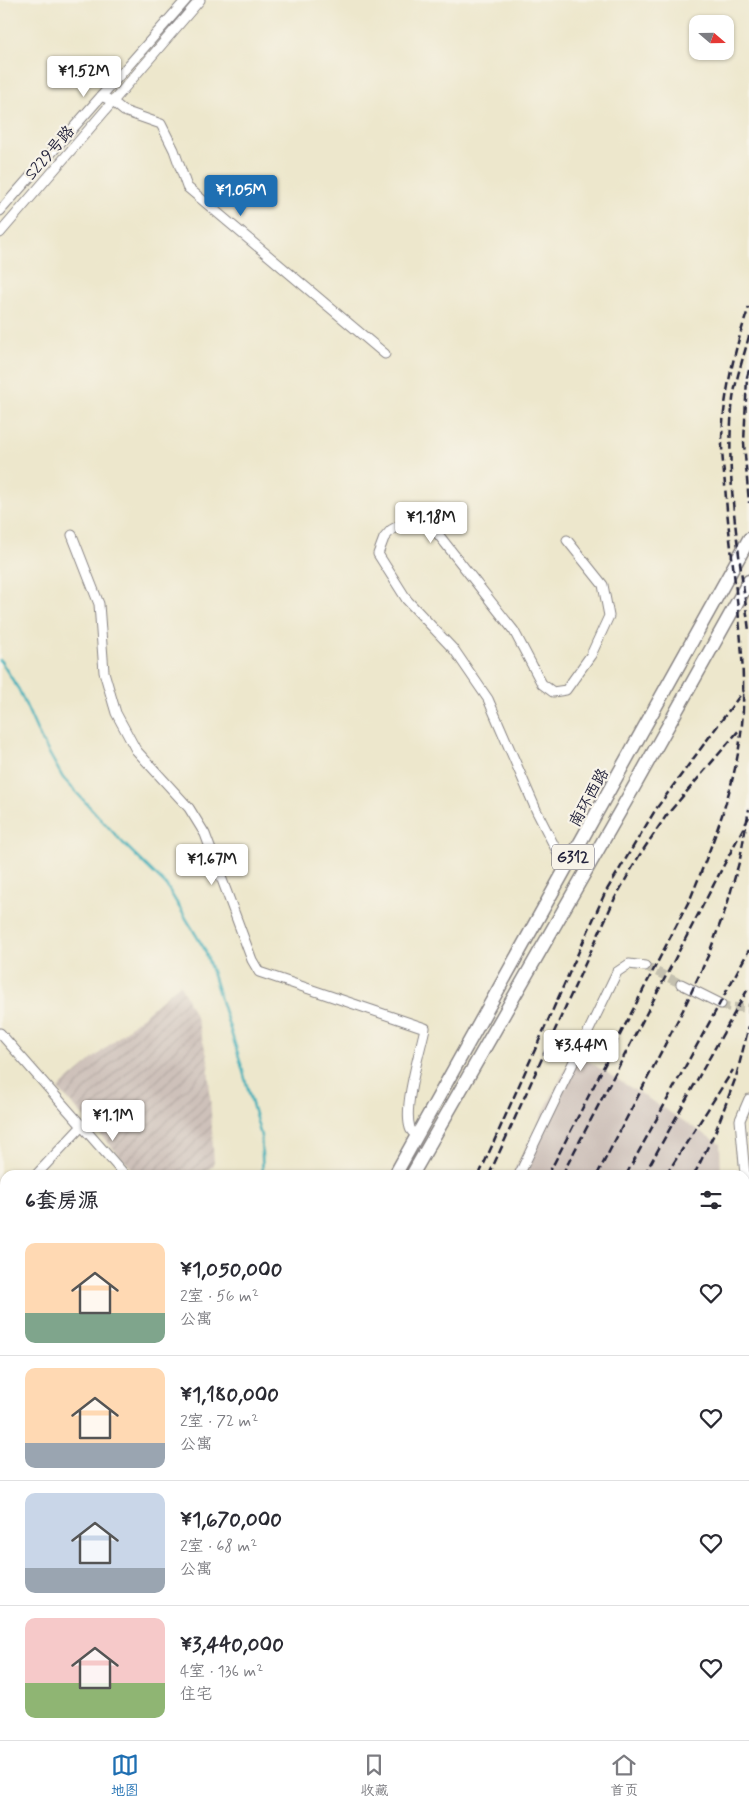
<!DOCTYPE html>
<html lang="zh">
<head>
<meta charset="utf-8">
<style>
  :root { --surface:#fff; --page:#f2f2f3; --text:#2b2b33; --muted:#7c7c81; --line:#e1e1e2; --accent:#1f6fb2 }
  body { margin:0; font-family:Mynerve,"LXGW WenKai TC",sans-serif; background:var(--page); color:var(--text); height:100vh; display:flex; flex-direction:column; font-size:19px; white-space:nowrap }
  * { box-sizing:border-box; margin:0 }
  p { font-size:16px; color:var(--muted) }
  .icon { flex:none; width:28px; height:28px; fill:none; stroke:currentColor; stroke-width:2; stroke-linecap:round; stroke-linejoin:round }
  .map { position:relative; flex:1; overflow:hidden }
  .sheet { position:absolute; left:0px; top:1170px; width:750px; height:570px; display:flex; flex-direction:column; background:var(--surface); border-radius:15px 15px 0 0; box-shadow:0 1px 4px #0004 }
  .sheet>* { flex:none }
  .needle { width:32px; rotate:110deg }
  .buttons { position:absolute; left:689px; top:15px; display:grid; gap:10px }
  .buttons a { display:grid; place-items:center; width:45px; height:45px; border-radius:10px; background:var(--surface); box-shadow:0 1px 4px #0004; font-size:25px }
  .price { position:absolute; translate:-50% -42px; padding:0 11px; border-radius:5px; background:#fff; color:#222; font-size:16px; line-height:32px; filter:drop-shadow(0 1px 2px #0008) }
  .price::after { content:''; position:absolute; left:50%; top:30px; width:15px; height:11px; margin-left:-8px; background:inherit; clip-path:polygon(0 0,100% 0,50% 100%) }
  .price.selected { background:var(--accent); color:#fff }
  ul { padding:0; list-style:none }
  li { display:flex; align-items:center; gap:15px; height:125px; padding:0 25px }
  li+li { border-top:1px solid var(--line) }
  li span { display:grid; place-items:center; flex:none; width:140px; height:100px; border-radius:10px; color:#555 }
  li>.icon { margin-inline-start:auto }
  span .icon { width:60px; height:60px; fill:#fffc; stroke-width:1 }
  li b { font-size:21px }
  h2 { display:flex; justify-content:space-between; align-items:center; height:60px; padding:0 25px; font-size:21px }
  .tabs { display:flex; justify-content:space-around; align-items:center; height:70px; border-top:1px solid var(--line); background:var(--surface); font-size:14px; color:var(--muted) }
  .tabs a { display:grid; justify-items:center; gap:2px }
  .tabs .selected { color:var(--accent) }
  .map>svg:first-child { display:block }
</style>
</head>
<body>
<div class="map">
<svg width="749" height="1740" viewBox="0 0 749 1740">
  <defs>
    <pattern id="industrial-furrows" width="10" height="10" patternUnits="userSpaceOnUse" patternTransform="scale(1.25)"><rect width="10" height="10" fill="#cec1ba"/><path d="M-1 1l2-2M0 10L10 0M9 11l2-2" fill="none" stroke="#b1a6a1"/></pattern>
  </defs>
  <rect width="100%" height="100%" fill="#f7f3e8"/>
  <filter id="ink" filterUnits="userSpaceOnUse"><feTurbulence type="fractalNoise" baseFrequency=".02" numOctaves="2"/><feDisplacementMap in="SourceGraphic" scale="10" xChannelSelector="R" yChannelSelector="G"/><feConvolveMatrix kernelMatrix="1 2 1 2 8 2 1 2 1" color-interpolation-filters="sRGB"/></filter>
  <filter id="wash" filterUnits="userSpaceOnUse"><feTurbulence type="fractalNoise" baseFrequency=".0096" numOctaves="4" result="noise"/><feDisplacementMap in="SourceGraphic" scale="20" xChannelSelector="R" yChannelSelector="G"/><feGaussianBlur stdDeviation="1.12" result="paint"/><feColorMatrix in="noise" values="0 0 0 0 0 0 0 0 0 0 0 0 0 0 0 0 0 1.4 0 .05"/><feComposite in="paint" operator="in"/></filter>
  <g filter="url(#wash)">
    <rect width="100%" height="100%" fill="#ede7cc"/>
    <!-- built -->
    <path fill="#f1d5bd" d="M0 1406 5 1411V1609L0 1605Z"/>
    <!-- industrial -->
    <path fill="url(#industrial-furrows)" d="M180 984 197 1020 208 1059 214 1165 202 1175H138L58 1089Z"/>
    <!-- railway -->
    <path fill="#cec1ba" d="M574 1052 720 1144 721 1175H512Z
      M745 1387 749 1400V1556L745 1563Z
      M139 1735H642L639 1740H137Z"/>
    <!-- garden -->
    <path fill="#a6d380" stroke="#647a5e" d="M5 1484V1572L0 1568V1489Z"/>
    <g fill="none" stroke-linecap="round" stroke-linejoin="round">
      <!-- stream -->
      <path stroke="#3fafb9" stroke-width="2.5" d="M0 660 19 690 40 737 63 778 123 843 166 885 205 950 239 1057 261 1136 263 1175"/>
    </g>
  </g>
  <g filter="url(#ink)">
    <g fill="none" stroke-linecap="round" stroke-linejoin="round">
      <!-- minor-tunnel -->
      <path stroke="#c4c0af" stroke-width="9" stroke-dasharray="9 4.5" stroke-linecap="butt" d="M645 966 681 984
        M721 1004 728 1007 749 1008"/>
      <!-- minor casing -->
      <g stroke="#888484" stroke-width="11">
        <path id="minor" d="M101 96 112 101 124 111 161 124 174 150 187 187 385 354
          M0 211 186 0
          M0 233 200 0
          M72 535 99 604 104 672 116 713 136 750 189 808 205 834 252 960 259 972 425 1028C420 1052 403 1106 410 1128 411 1132 414 1133 417 1136
          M566 869 537 812 488 699 455 651 407 600 378 554 384 538 391 530 407 521 419 520 434 529 514 631 542 684 553 692 566 690 591 655 609 616 603 585 567 540
          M681 984 721 1004
          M0 1033 125 1175
          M36 1175 82 1126
          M519 1175 617 972 629 964 645 966
          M745 1175 740 1120 749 1099
          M745 1176 749 1214
          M0 1213 5 1208
          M0 1287 5 1281
          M0 1350 5 1344
          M0 1396 5 1400"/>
      </g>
      <!-- highway casing -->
      <g stroke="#888484" stroke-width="15">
        <path id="highway" d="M395 1175 749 539
          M412 1175 635 785 749 581
          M85 1740 87 1735
          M104 1740 106 1735"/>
      </g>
      <!-- minor -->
      <use href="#minor" stroke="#fff" stroke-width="9"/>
      <!-- highway -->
      <use href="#highway" stroke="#fff" stroke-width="12"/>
      <!-- rail -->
      <path stroke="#22223b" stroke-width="2.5" stroke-dasharray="8 4" stroke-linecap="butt" d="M749 336C744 356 736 378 733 399 724 475 740 555 749 631
        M749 370 747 377 744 443 749 503
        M479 1175 605 893 656 809 744 690
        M489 1175 615 898 639 856 666 816 740 729
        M548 1175 691 897C715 838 741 773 743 708 745 633 730 560 725 485 724 472 722 457 722 444 722 401 735 347 749 307
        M562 1175 749 817
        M597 1175 683 1010 708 956 727 905 740 859 749 809
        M626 1175 749 950
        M644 1175 749 987
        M666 1175 733 1070
        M694 1175 716 1130 736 1077 749 1026
        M234 1740 237 1735
        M256 1740 259 1735
        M266 1740 269 1735
        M286 1740 288 1735
        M306 1740 309 1735
        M329 1740 332 1735
        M346 1740 349 1735
        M363 1740 366 1735"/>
    </g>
  </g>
  <g text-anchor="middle" stroke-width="4.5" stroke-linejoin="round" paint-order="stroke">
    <!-- shield labels -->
    <rect fill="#f7f3e8" stroke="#62616f" stroke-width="1" x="552" y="844.5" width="42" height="25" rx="4"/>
    <g font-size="15" font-weight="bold" fill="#22223b">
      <text x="573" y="862">G312</text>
    </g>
    <!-- street labels -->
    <g font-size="16" fill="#22223b" stroke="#f7f3e8">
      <text transform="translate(49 152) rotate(-49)" y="6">S229号路</text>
      <text transform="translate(588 797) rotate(-61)" y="6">南环西路</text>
    </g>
  </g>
</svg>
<div class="buttons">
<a><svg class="needle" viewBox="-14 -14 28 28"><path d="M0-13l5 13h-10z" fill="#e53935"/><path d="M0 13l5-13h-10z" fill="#7c7c81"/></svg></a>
</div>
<b class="price" style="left:84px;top:98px">¥1.52M</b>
<b class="price selected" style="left:241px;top:217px">¥1.05M</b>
<b class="price" style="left:431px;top:544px">¥1.18M</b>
<b class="price" style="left:212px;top:886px">¥1.67M</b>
<b class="price" style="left:581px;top:1072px">¥3.44M</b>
<b class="price" style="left:113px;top:1142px">¥1.1M</b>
<section class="sheet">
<h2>6套房源<svg class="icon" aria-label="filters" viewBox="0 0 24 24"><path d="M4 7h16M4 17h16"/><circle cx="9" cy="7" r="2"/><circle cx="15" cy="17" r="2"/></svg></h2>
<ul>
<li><span style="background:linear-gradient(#ffd9b3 70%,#7fa58c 0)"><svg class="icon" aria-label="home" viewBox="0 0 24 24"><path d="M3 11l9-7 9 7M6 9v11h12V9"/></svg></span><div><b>¥1,050,000</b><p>2室 · 56 m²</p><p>公寓</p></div><svg class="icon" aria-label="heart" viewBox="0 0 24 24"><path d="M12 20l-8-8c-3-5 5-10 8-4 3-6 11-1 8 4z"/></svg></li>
<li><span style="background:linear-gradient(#ffd9b3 75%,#9aa5b1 0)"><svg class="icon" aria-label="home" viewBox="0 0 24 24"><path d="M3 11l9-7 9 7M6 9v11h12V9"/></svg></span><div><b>¥1,180,000</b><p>2室 · 72 m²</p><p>公寓</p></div><svg class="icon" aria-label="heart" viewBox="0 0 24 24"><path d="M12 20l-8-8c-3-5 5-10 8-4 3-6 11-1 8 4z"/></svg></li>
<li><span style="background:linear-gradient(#c9d6e8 75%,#9aa5b1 0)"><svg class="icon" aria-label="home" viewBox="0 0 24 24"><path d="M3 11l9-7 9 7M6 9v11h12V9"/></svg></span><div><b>¥1,670,000</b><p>2室 · 68 m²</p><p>公寓</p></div><svg class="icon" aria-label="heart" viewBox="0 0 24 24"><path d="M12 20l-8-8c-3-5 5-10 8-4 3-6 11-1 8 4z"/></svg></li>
<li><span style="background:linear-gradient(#f6c9c9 65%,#8fb573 0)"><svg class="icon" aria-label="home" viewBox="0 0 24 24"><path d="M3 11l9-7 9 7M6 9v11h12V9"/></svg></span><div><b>¥3,440,000</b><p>4室 · 136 m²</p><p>住宅</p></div><svg class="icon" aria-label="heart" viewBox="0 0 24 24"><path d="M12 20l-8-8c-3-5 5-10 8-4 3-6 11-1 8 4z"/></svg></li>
</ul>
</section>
</div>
<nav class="tabs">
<a class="selected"><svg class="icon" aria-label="map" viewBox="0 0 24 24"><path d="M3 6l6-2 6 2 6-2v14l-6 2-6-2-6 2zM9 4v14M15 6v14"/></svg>地图</a>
<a><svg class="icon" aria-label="saved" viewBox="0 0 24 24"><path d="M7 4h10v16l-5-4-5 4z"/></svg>收藏</a>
<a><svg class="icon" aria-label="home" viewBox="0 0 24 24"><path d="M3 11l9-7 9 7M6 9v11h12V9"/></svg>首页</a>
</nav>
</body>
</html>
